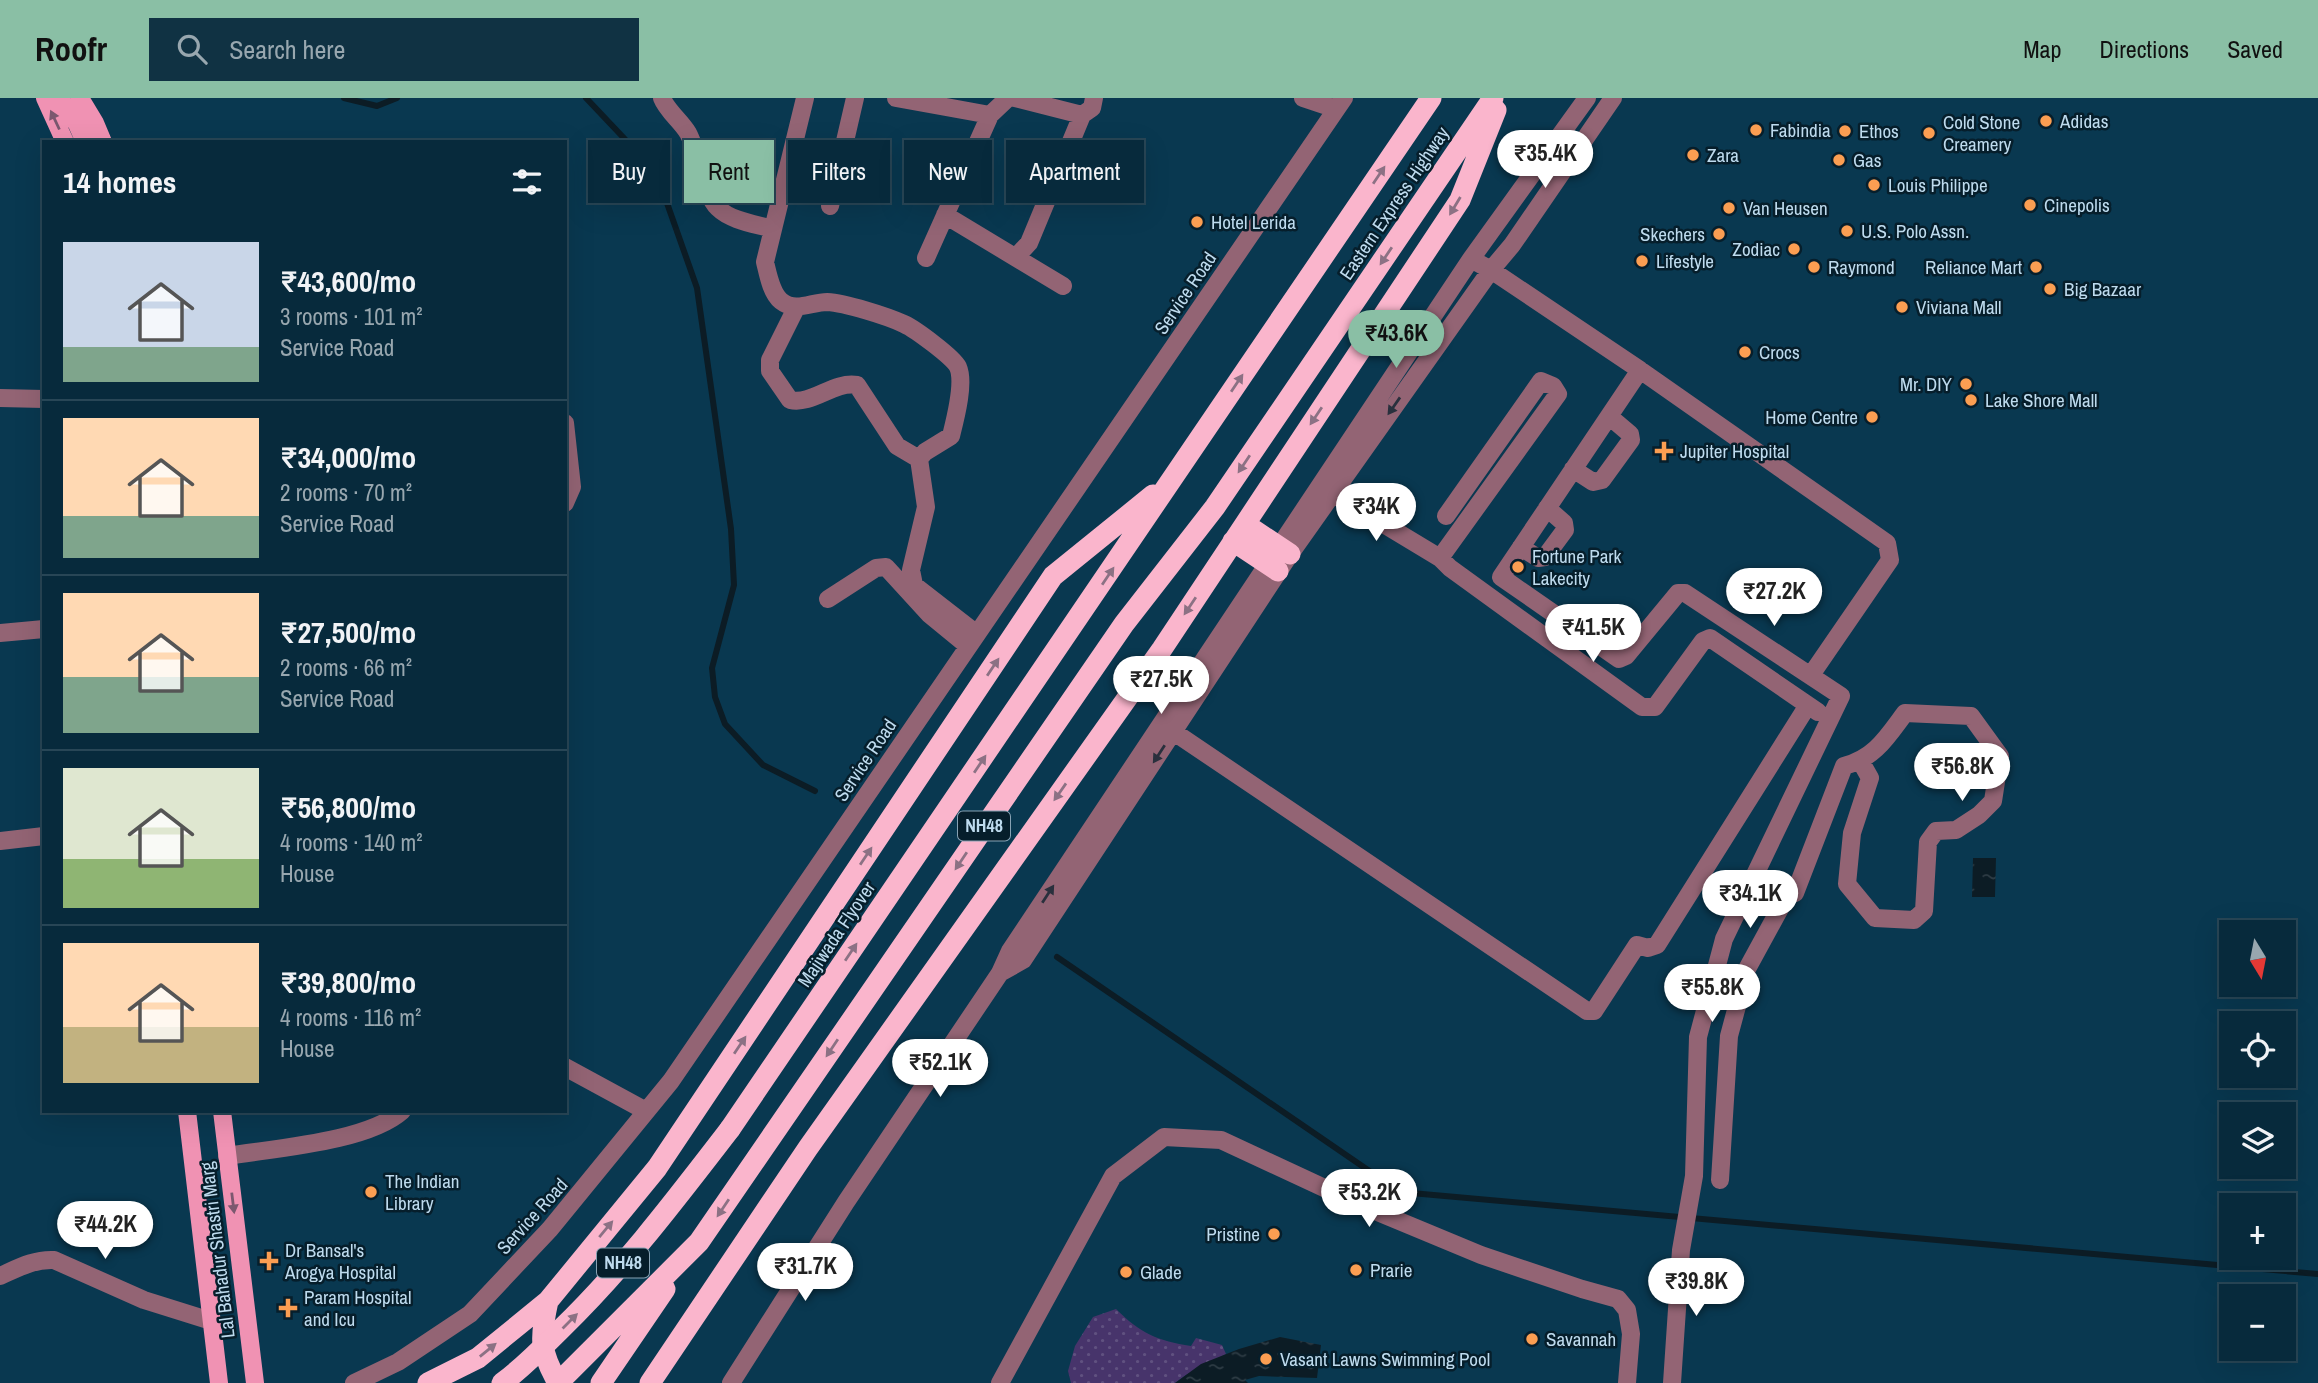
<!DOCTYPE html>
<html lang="en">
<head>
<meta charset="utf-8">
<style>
  :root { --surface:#072a3c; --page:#103243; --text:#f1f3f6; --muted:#98a7af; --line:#284656; --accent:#8abfa5 }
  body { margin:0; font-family:"Archivo Narrow",sans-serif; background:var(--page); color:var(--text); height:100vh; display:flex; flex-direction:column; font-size:26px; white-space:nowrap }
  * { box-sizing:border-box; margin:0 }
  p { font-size:23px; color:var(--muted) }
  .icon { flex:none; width:38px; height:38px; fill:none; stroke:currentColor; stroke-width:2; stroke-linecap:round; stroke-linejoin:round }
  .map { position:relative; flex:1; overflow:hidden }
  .drawer { position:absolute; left:42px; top:42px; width:525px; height:973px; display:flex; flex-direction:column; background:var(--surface); border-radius:0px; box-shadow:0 7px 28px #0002,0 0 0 2px var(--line) }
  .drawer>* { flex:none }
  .banner { position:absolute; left:588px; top:42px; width:665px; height:63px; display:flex; gap:14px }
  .needle { width:46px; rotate:170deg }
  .tools { position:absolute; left:2219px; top:822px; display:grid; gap:14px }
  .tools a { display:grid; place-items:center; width:77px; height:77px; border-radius:0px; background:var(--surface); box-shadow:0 7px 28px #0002,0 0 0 2px var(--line); font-size:35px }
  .price { position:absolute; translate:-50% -60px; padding:0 16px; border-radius:24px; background:#fff; color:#222; font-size:23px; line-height:46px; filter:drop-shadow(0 2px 4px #0008) }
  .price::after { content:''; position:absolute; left:50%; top:42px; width:21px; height:16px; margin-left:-10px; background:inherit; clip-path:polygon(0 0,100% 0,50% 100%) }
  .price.selected { background:var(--accent); color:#111 }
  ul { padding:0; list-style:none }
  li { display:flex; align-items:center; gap:21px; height:175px; padding:0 21px }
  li+li { border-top:2px solid var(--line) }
  li span { display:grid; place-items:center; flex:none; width:196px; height:140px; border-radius:0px; color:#555 }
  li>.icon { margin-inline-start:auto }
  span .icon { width:84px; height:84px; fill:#fffc; stroke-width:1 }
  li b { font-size:30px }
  h2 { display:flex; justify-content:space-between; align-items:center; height:84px; padding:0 21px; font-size:30px }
  .pill { padding:0 24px; border-radius:0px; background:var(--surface); box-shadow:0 7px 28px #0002,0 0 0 2px var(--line); font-size:24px; line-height:63px }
  .pill.selected { background:var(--accent); color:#111 }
  header { display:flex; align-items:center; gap:42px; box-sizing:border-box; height:98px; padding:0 35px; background:var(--accent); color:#111 }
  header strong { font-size:33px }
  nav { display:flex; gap:38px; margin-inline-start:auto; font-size:24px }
  .search { width:490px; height:63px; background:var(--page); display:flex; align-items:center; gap:18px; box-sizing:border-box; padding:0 24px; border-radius:0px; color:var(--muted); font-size:26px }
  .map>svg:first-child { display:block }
</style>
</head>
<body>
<header>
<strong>Roofr</strong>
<div class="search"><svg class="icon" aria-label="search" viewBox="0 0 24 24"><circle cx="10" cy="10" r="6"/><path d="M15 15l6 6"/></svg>Search here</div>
<nav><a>Map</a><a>Directions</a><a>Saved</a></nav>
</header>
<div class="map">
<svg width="2318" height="1285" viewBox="0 0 2318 1285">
  <defs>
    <pattern id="park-dots" width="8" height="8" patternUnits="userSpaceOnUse" patternTransform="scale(1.75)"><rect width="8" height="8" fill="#47346b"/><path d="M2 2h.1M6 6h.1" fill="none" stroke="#605180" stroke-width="1.8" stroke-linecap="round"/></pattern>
    <pattern id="water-ripples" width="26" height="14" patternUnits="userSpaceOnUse" patternTransform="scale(1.75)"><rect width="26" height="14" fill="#0c1c25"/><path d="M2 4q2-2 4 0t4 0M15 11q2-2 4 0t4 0" fill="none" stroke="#2e3c45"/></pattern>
  </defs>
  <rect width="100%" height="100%" fill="#093850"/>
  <!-- park -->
  <path fill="url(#park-dots)" d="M1116 1211C1140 1235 1158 1243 1191 1248L1196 1240 1222 1247 1226 1256 1186 1277 1175 1285H1071L1068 1273 1075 1248 1093 1219Z"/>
  <!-- water -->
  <path fill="url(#water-ripples)" d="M1973 760H1996L1995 799H1972Z
    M1280 1239 1321 1247 1317 1280 1259 1278 1245 1282 1248 1285H1175L1201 1266 1239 1251Z"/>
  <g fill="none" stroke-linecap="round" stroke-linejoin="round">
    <!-- stream -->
    <path stroke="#0c1c25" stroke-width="6" d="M344 0 377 8 397 0
      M586 0 656 74 697 190 731 431 734 487 712 570 715 599 725 626 763 667 815 693
      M1057 859 1400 1094 2318 1176"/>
    <!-- minor -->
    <path stroke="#936474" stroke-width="18" d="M662 0C667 13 681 23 688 35 699 55 704 97 718 110 731 123 756 126 773 131
      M805 0 765 164C768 176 771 195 781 203 796 215 811 204 827 204 845 205 887 218 904 226 915 231 953 259 958 269 965 285 955 322 951 338L925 354 919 361 926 409 911 472 914 487 977 536
      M896 0 990 17
      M1015 0 1082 17 1092 10 1094 0
      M1303 0 1336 11
      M830 108 855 0
      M945 117 1063 188
      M1016 159 1029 145 1082 17
      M926 160 990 17 1008 0
      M1471 161 1491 172 1640 272 1501 479 1619 561 1626 558 1678 495H1685L1841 598 1724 841 1698 939 1694 1078 1681 1152 1672 1285
      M796 210 770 262V273L790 302C813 307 833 283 857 287L897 348 919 361
      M1640 272 1887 445 1890 462 1811 577
      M0 300 44 301
      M565 325 572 389 565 405
      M1573 371 1593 384 1602 382 1631 342 1630 336 1610 319
      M1324 390 1440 460 1450 470 1642 609H1655L1703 543 1710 540 1818 614
      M1521 449 1538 460 1545 459 1565 432 1564 425 1547 410
      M1440 460 1558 296 1553 288 1541 283 1446 418
      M828 501 876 470 886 469 929 516 968 548
      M0 535 44 531
      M1165 628 1587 913H1594L1637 847 1648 850 1657 847 1808 607
      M0 743 44 738
      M1750 788 1795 795 1844 668C1875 660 1887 639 1905 615L1971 618 2000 658 1993 703 1979 717 1956 732 1936 733 1928 744 1924 813 1914 822 1875 820 1847 786 1852 735 1870 680 1861 664
      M1000 875 1023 862 1290 456 1491 172 1512 147 1613 0
      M565 969 646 1013
      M227 1058C275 1050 367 1044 402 1013
      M1720 1082 1729 938 1747 871 1789 794
      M0 1178C18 1170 34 1161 54 1162L144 1202 211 1223
      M354 1285 398 1264 470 1216 550 1131 671 983 1344 0
      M731 1285 846 1104 1000 875 1010 853 1471 161 1587 0
      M1000 1285 1113 1078 1164 1039 1221 1042 1363 1108 1481 1157 1582 1191 1618 1201 1627 1212 1631 1236 1627 1285"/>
    <!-- major -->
    <path stroke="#f092b3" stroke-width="18" d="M45 0 65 44
      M60 0 77 26 85 44
      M80 0 95 25 103 44
      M187 1013 219 1285
      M222 1013 255 1285"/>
    <!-- highway -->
    <path stroke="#fab5cc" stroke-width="21" d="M1245 426 1290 456
      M1233 443 1278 473
      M730 1031 1431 0
      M548 1203C540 1239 539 1252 558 1285
      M428 1285 478 1260 548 1203 657 1070 1053 478 1153 397
      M558 1285 699 1144 1124 526 1215 409 1493 0
      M601 1285 665 1191
      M650 1285 808 1050 1162 551 1245 426 1460 102 1496 12"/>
    <!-- highway-bridge -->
    <path stroke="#fab5cc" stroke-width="21" d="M502 1285C524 1269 542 1250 561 1231 624 1170 676 1101 730 1031"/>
  </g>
  <!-- one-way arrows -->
  <defs><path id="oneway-solid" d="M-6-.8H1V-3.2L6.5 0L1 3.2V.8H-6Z" transform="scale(1.75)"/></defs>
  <g fill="#7b586f">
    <use href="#oneway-solid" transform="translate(55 22) rotate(-115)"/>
    <use href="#oneway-solid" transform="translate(233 1105) rotate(83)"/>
  </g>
  <g fill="#8c7184">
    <use href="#oneway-solid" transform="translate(1379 77) rotate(-56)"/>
    <use href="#oneway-solid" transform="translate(1455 108) rotate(121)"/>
    <use href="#oneway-solid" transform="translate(1386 158) rotate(124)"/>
    <use href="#oneway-solid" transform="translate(1237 285) rotate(-56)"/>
    <use href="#oneway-solid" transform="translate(1316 318) rotate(124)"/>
    <use href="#oneway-solid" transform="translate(1244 366) rotate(124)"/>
    <use href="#oneway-solid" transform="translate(1108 478) rotate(-56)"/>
    <use href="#oneway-solid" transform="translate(1190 508) rotate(124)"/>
    <use href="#oneway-solid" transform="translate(993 569) rotate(-56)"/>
    <use href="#oneway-solid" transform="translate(980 666) rotate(-56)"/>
    <use href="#oneway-solid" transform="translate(1060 694) rotate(125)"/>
    <use href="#oneway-solid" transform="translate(866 758) rotate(-56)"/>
    <use href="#oneway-solid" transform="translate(961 763) rotate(124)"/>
    <use href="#oneway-solid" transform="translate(851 854) rotate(-56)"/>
    <use href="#oneway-solid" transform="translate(740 947) rotate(-56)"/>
    <use href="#oneway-solid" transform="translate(832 950) rotate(124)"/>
    <use href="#oneway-solid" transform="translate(723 1110) rotate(124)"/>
    <use href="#oneway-solid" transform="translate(606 1131) rotate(-50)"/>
    <use href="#oneway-solid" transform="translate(570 1223) rotate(-45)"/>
    <use href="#oneway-solid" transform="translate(488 1252) rotate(-39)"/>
  </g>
  <g fill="#29303d">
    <use href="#oneway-solid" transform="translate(1394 308) rotate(125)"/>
    <use href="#oneway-solid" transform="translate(1159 656) rotate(123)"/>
    <use href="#oneway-solid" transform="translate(1048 796) rotate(-57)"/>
  </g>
  <!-- markers -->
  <g fill="#fb9e52" stroke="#061e2b" stroke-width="2.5">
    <circle cx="2046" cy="23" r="7"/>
    <circle cx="1756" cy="32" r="7"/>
    <circle cx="1845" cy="33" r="7"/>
    <circle cx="1929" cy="35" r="7"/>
    <circle cx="1693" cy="57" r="7"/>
    <circle cx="1839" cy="62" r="7"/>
    <circle cx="1874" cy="87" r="7"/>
    <circle cx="2030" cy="107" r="7"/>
    <circle cx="1729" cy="110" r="7"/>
    <circle cx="1197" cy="124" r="7"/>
    <circle cx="1847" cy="133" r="7"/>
    <circle cx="1719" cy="136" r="7"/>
    <circle cx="1794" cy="151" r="7"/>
    <circle cx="1642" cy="163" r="7"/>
    <circle cx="1814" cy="169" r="7"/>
    <circle cx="2036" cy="169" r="7"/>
    <circle cx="2050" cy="191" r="7"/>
    <circle cx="1902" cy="209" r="7"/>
    <circle cx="1745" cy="254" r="7"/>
    <circle cx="1966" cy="286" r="7"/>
    <circle cx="1971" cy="302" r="7"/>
    <circle cx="1872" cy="319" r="7"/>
    <path d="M1660.5 342.5h7v7h7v7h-7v7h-7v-7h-7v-7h7z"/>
    <circle cx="1518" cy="469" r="7"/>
    <circle cx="371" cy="1094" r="7"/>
    <circle cx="1274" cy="1136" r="7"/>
    <path d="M265.5 1152.5h7v7h7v7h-7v7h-7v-7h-7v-7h7z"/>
    <circle cx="1356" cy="1172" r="7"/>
    <circle cx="1126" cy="1174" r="7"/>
    <path d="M284.5 1199.5h7v7h7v7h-7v7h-7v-7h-7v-7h7z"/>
    <circle cx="1532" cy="1241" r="7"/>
    <circle cx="1266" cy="1261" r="7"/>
  </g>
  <g text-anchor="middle" stroke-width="5" stroke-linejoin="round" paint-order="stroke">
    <!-- shield labels -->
    <g fill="#061e2b" stroke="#87a2b4" stroke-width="2">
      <rect x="958" y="713.5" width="52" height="29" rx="5"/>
      <rect x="597" y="1150.5" width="52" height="29" rx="5"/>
    </g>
    <g font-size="18" font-weight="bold" fill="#bedbee">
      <text x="984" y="734">NH48</text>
      <text x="623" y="1171">NH48</text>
    </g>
    <!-- poi labels -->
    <g font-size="19" fill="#bedbee" stroke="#061e2b" text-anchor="start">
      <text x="2060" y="30">Adidas</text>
      <text x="1943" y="31">Cold Stone<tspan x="1943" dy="22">Creamery</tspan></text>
      <text x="1770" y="39">Fabindia</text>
      <text x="1859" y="40">Ethos</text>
      <text x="1707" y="64">Zara</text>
      <text x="1853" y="69">Gas</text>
      <text x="1888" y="94">Louis Philippe</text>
      <text x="2044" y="114">Cinepolis</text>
      <text x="1743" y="117">Van Heusen</text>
      <text x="1211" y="131">Hotel Lerida</text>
      <text x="1861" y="140">U.S. Polo Assn.</text>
      <text x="1705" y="143" text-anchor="end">Skechers</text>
      <text x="1780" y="158" text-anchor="end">Zodiac</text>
      <text x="1656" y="170">Lifestyle</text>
      <text x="1828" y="176">Raymond</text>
      <text x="2022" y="176" text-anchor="end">Reliance Mart</text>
      <text x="2064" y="198">Big Bazaar</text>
      <text x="1916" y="216">Viviana Mall</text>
      <text x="1759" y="261">Crocs</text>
      <text x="1952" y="293" text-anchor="end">Mr. DIY</text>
      <text x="1985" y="309">Lake Shore Mall</text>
      <text x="1858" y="326" text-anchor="end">Home Centre</text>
      <text x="1680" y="360">Jupiter Hospital</text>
      <text x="1532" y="465">Fortune Park<tspan x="1532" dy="22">Lakecity</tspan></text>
      <text x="385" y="1090">The Indian<tspan x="385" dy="22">Library</tspan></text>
      <text x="1260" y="1143" text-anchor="end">Pristine</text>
      <text x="285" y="1159">Dr Bansal's<tspan x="285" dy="22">Arogya Hospital</tspan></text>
      <text x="1370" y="1179">Prarie</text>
      <text x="1140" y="1181">Glade</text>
      <text x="304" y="1206">Param Hospital<tspan x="304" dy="22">and Icu</tspan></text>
      <text x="1546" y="1248">Savannah</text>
      <text x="1280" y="1268">Vasant Lawns Swimming Pool</text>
    </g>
    <!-- street labels -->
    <g font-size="19" fill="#bedbee" stroke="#061e2b">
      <text transform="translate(1394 105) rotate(-56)" y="7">Eastern Express Highway</text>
      <text transform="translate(1185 195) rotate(-56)" y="7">Service Road</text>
      <text transform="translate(865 662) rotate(-56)" y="7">Service Road</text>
      <text transform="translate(836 836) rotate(-56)" y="7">Majiwada Flyover</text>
      <text transform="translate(532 1118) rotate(-48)" y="7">Service Road</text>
      <text transform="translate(217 1152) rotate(-97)" y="7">Lal Bahadur Shastri Marg</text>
    </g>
  </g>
</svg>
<div class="tools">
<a><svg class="needle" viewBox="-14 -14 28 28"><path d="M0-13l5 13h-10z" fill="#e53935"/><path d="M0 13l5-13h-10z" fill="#98a7af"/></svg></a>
<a><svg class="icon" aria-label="locate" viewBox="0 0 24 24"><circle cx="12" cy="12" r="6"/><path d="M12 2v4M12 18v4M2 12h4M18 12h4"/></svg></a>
<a><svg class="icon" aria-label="layers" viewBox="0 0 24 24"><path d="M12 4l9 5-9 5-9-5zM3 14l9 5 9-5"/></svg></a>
<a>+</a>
<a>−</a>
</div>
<b class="price" style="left:1545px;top:92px">₹35.4K</b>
<b class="price selected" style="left:1396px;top:272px">₹43.6K</b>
<b class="price" style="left:1376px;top:445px">₹34K</b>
<b class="price" style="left:1774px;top:530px">₹27.2K</b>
<b class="price" style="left:1593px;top:566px">₹41.5K</b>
<b class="price" style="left:1161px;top:618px">₹27.5K</b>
<b class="price" style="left:1962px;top:705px">₹56.8K</b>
<b class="price" style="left:1750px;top:832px">₹34.1K</b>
<b class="price" style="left:1712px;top:926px">₹55.8K</b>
<b class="price" style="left:940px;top:1001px">₹52.1K</b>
<b class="price" style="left:1369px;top:1131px">₹53.2K</b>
<b class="price" style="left:105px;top:1163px">₹44.2K</b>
<b class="price" style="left:805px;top:1205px">₹31.7K</b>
<b class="price" style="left:1696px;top:1220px">₹39.8K</b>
<div class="banner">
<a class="pill">Buy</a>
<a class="pill selected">Rent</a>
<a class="pill">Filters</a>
<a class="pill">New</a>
<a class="pill">Apartment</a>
</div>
<section class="drawer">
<h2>14 homes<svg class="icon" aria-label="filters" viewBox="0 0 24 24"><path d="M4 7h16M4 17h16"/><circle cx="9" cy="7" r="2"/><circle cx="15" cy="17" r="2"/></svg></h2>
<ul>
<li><span style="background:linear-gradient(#c9d6e8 75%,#7fa58c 0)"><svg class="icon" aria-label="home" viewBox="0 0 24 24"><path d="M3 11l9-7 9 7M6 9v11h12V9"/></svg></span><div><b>₹43,600/mo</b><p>3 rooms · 101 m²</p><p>Service Road</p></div></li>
<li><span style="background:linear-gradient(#ffd9b3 70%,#7fa58c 0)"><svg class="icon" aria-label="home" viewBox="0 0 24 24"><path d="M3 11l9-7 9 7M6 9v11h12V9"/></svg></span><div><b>₹34,000/mo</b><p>2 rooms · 70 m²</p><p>Service Road</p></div></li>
<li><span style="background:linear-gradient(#ffd9b3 60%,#7fa58c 0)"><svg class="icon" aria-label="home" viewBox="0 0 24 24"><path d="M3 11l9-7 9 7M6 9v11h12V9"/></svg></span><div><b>₹27,500/mo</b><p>2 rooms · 66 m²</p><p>Service Road</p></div></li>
<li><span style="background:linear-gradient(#dfe7d0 65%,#8fb573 0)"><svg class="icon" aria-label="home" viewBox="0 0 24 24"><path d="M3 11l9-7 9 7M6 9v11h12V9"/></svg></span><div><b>₹56,800/mo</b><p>4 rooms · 140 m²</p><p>House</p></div></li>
<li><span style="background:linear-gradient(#ffd9b3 60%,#c2b280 0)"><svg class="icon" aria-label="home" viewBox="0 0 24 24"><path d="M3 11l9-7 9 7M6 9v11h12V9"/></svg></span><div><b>₹39,800/mo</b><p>4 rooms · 116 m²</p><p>House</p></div></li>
</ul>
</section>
</div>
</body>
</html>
